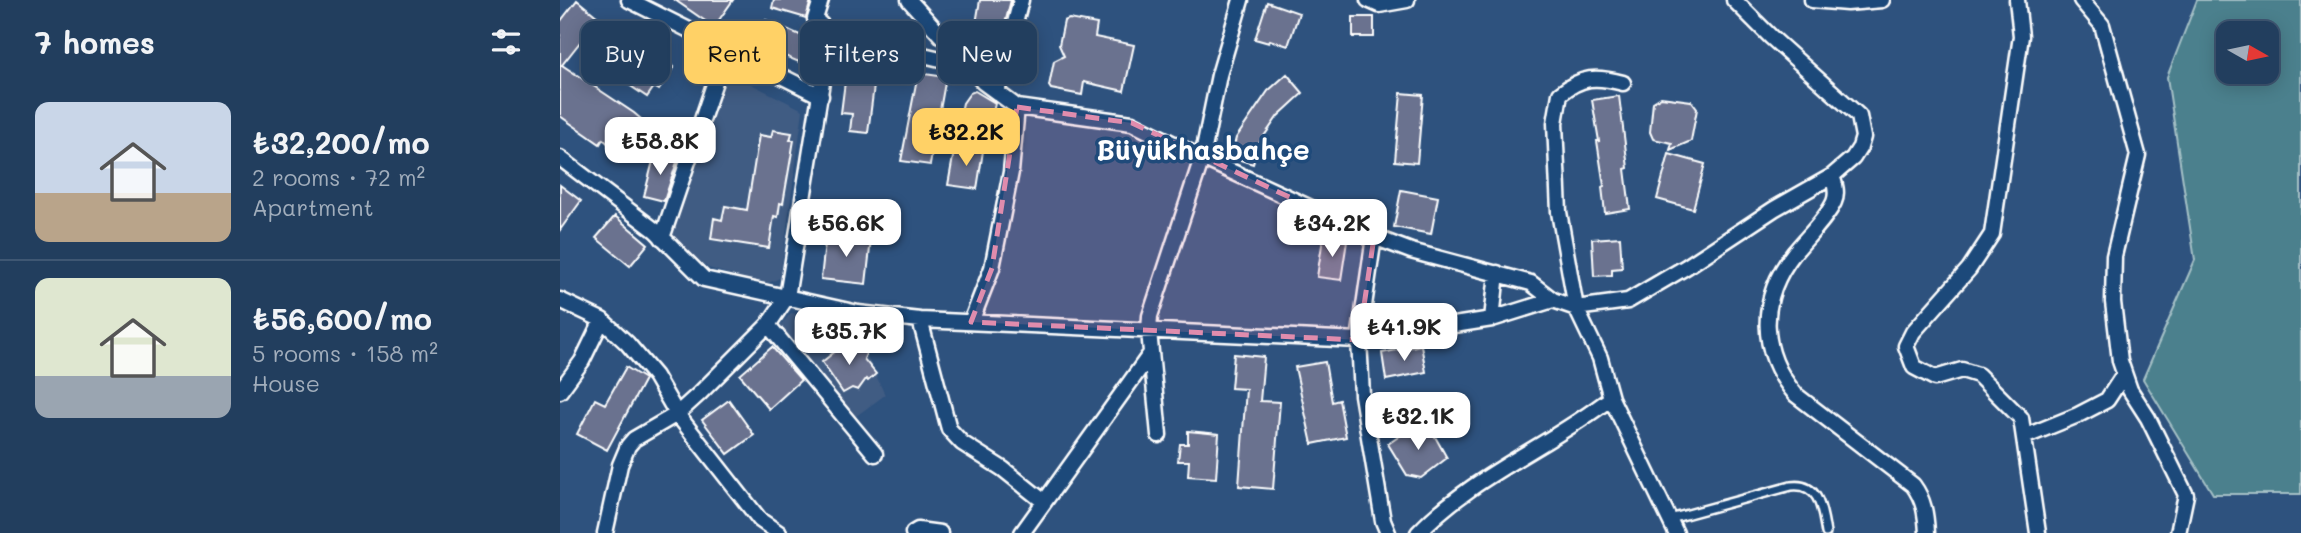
<!DOCTYPE html>
<html lang="en">
<head>
<meta charset="utf-8">
<style>
  :root { --surface:#223e5e; --page:#2e4967; --text:#f1f3f6; --muted:#a2aebc; --line:#3f5773; --accent:#ffd166 }
  body { margin:0; font-family:Mali,sans-serif; background:var(--page); color:var(--text); height:100vh; display:flex; flex-direction:column; font-size:26px; white-space:nowrap }
  * { box-sizing:border-box; margin:0 }
  p { font-size:23px; color:var(--muted) }
  .icon { flex:none; width:38px; height:38px; fill:none; stroke:currentColor; stroke-width:2; stroke-linecap:round; stroke-linejoin:round }
  .map { position:relative; flex:1; overflow:hidden }
  .panel { display:flex; flex-direction:column; background:var(--surface); width:560px }
  .panel>* { flex:none }
  .banner { position:absolute; left:21px; top:21px; width:665px; height:63px; display:flex; gap:14px }
  .needle { width:46px; rotate:99deg }
  .tools { position:absolute; left:1656px; top:21px; display:grid; gap:14px }
  .tools a { display:grid; place-items:center; width:63px; height:63px; border-radius:14px; background:var(--surface); box-shadow:0 4px 18px #0003,0 0 0 2px var(--line); font-size:35px }
  .price { position:absolute; translate:-50% -60px; padding:0 16px; border-radius:14px; background:#fff; color:#222; font-size:23px; line-height:46px; filter:drop-shadow(0 2px 4px #0008) }
  .price::after { content:''; position:absolute; left:50%; top:42px; width:21px; height:16px; margin-left:-10px; background:inherit; clip-path:polygon(0 0,100% 0,50% 100%) }
  .price.on { background:var(--accent); color:#111 }
  ul { padding:0; list-style:none }
  li { display:flex; align-items:center; gap:21px; height:175px; padding:0 35px }
  li+li { border-top:2px solid var(--line) }
  li span { display:grid; place-items:center; flex:none; width:196px; height:140px; border-radius:14px; color:#555 }
  li>.icon { margin-inline-start:auto }
  span .icon { width:84px; height:84px; fill:#fffc; stroke-width:1 }
  li b { font-size:30px }
  h2 { display:flex; justify-content:space-between; align-items:center; height:84px; padding:0 35px; font-size:30px }
  .chip { padding:0 24px; border-radius:14px; background:var(--surface); box-shadow:0 4px 18px #0003,0 0 0 2px var(--line); font-size:24px; line-height:63px }
  .chip.on { background:var(--accent); color:#111 }
  main { display:flex; flex:1; min-height:0 }
  .map>svg:first-child { display:block }
</style>
</head>
<body>
<main>
<section class="panel">
<h2>7 homes<svg class="icon" aria-label="filters" viewBox="0 0 24 24"><path d="M4 7h16M4 17h16"/><circle cx="9" cy="7" r="2"/><circle cx="15" cy="17" r="2"/></svg></h2>
<ul>
<li><span style="background:linear-gradient(#c9d6e8 65%,#b9a48a 0)"><svg class="icon" aria-label="home" viewBox="0 0 24 24"><path d="M3 11l9-7 9 7M6 9v11h12V9"/></svg></span><div><b>₺32,200/mo</b><p>2 rooms · 72 m²</p><p>Apartment</p></div></li>
<li><span style="background:linear-gradient(#dfe7d0 70%,#9aa5b1 0)"><svg class="icon" aria-label="home" viewBox="0 0 24 24"><path d="M3 11l9-7 9 7M6 9v11h12V9"/></svg></span><div><b>₺56,600/mo</b><p>5 rooms · 158 m²</p><p>House</p></div></li>
</ul>
</section>
<div class="map">
<svg width="1741" height="533" viewBox="0 0 1741 533">
  <rect width="100%" height="100%" fill="#2e527e"/>
  <filter id="ink" filterUnits="userSpaceOnUse"><feTurbulence type="fractalNoise" baseFrequency=".0143" numOctaves="2"/><feDisplacementMap in="SourceGraphic" scale="14" xChannelSelector="R" yChannelSelector="G"/><feConvolveMatrix kernelMatrix="1 2 1 2 8 2 1 2 1" color-interpolation-filters="sRGB"/></filter>
  <g filter="url(#ink)">
    <!-- built -->
    <path fill="#405c83" d="M171 74 243 110 220 278 203 285 149 268 117 246 111 235 163 79Z
      M231 313 277 321 306 354 325 395 292 419 217 329Z"/>
    <!-- green -->
    <path fill="#4b808d" stroke="#a5c0c6" stroke-width="2" fill-rule="evenodd" d="M1637 0H1741V494H1653L1583 379 1635 260 1607 77ZM1668 33H1706V72H1668Z"/>
    <!-- building -->
    <path fill="#6b728f" stroke="#fff" stroke-width="2" d="M17 0 39 18 2 65 74 113 95 131 68 161 43 139 40 144 0 116V22Z
      M115 0H173L154 27Z
      M214 0H251L246 18 212 8Z
      M420 0H451L438 51 412 47Z
      M707 2 739 13 728 46 710 40 709 43 695 39Z
      M793 17H814V37H793Z
      M509 19 537 24 535 37 574 45 564 91 524 82 522 95 491 89 489 86 494 61 504 56 499 45 504 21Z
      M206 20 249 39 239 62 196 44Z
      M64 28 82 41 80 44 114 67 99 90 94 87 87 97 38 64Z
      M294 49 318 54 308 133 290 131 292 114 281 113 289 50Z
      M358 73 386 77 370 165 341 161Z
      M727 74 743 93 718 116 700 142 693 164 671 157 676 138 708 91Z
      M415 91 435 103 428 137 425 136 424 144 400 130V116L403 103 410 93Z
      M841 93 863 95 857 163 835 161Z
      M1059 96 1068 168 1065 169 1070 209 1045 213 1042 187 1044 186 1037 141H1039L1032 100Z
      M1101 97 1131 101 1137 109 1131 141 1110 150 1112 143 1093 139 1090 132 1093 102Z
      M213 130 232 133 230 140H234L223 204 220 203 218 217 214 216 209 248 151 239 154 218 162 220 165 206 187 210 199 135 211 137Z
      M395 146 423 151 417 189 388 185Z
      M95 153 118 159 104 201 84 196Z
      M1109 154 1145 164 1133 209 1097 199Z
      M0 185 21 201 0 230Z
      M841 190 878 197 871 234 834 227Z
      M55 216 88 244 70 266 36 238Z
      M266 234 311 239 306 284 261 279Z
      M1060 237 1062 268 1052 269V275L1034 276 1032 239Z
      M763 238 787 241 781 280 757 277Z
      M292 338 306 354 304 359 316 374 308 381 306 379 298 390 292 388 283 393 262 362Z
      M861 345 866 372 826 380 822 353Z
      M212 347 241 380 209 409 180 375Z
      M674 354 704 357 700 401 720 402 713 489 679 486 686 389 671 388Z
      M765 362 772 402 779 400 786 437 752 444 735 367Z
      M66 367 85 379 47 450 17 434 35 399 45 404Z
      M169 400 194 435 168 454 142 420Z
      M853 427 873 433 887 458 861 478 847 475 828 444Z
      M628 431 659 434 656 478 628 476 629 461H618L620 444H628Z"/>
    <g fill="none" stroke-linecap="round" stroke-linejoin="round">
      <!-- service casing -->
      <g stroke="#fff" stroke-width="12">
        <path id="service" d="M1110 519 1231 486C1260 482 1262 511 1266 533"/>
      </g>
      <!-- minor casing -->
      <g stroke="#fff" stroke-width="19">
        <path id="minor" d="M69 0 261 96
          M261 0 255 19 270 33
          M349 0 423 82 457 107 572 123 642 158 814 237 851 251 971 283 993 300 1016 308 1068 301 1126 267 1214 209 1272 176 1293 158 1300 147 1303 137 1299 116 1211 37 1174 0
          M808 0 819 5 847 0
          M1252 0 1287 3 1322 0
          M1457 0 1461 36 1432 234 1409 269 1353 332 1346 346 1354 367 1375 378 1402 370 1418 375 1461 418 1478 533
          M1521 0 1542 25 1578 155 1554 256 1553 302 1560 361 1570 390 1588 418 1626 495 1618 533
          M1063 83C1036 76 1022 76 1000 94L995 123 999 212 1016 308 1040 358 1051 398 1116 533
          M437 92 461 0
          M0 158 96 231 144 279 298 313 360 320 799 340 932 319 993 300
          M1272 176C1275 184 1278 193 1274 202 1267 218 1246 238 1234 253 1198 299 1199 352 1236 395L1353 485C1364 500 1366 514 1367 533
          M814 237 799 340 802 395 823 521 828 533
          M102 238 166 49
          M0 300 42 320 67 343 95 376 117 414 200 520 219 533
          M932 319 937 273
          M360 320 389 429 402 443 443 469 483 501
          M411 322 432 268 451 172 457 107
          M208 325 315 454
          M0 391 22 361 42 320
          M599 435 589 331 590 316 642 158 659 75 681 0
          M1464 437 1518 415 1547 400 1564 374
          M45 533 60 465 68 446 74 439 117 414 139 394 208 325 227 297 270 33 410 66
          M353 533 358 530 380 533
          M462 533 591 353
          M858 533C913 475 988 447 1051 398"/>
      </g>
      <!-- service -->
      <use href="#service" stroke="#1f4a7a" stroke-width="7"/>
      <!-- minor -->
      <use href="#minor" stroke="#1f4a7a" stroke-width="14"/>
    </g>
  </g>
  <!-- marked area -->
  <path fill="#e08cad" fill-opacity="0.2" stroke="#e08cad" stroke-width="5" stroke-dasharray="14 9" stroke-linejoin="round" d="M457 107 572 123 814 237 799 340 411 322 432 268Z"/>
  <g text-anchor="middle" stroke-width="7" stroke-linejoin="round" paint-order="stroke">
    <!-- district labels -->
    <g font-size="28" font-weight="bold" fill="#fff" stroke="#1f4a7a">
      <text x="643" y="160">Büyükhasbahçe</text>
    </g>
  </g>
</svg>
<div class="tools">
<a><svg class="needle" viewBox="-14 -14 28 28"><path d="M0-13l5 13h-10z" fill="#e53935"/><path d="M0 13l5-13h-10z" fill="#a2aebc"/></svg></a>
</div>
<b class="price on" style="left:406px;top:168px">₺32.2K</b>
<b class="price" style="left:100px;top:177px">₺58.8K</b>
<b class="price" style="left:286px;top:259px">₺56.6K</b>
<b class="price" style="left:772px;top:259px">₺34.2K</b>
<b class="price" style="left:844px;top:363px">₺41.9K</b>
<b class="price" style="left:289px;top:367px">₺35.7K</b>
<b class="price" style="left:858px;top:452px">₺32.1K</b>
<div class="banner">
<a class="chip">Buy</a>
<a class="chip on">Rent</a>
<a class="chip">Filters</a>
<a class="chip">New</a>
</div>
</div>
</main>
</body>
</html>
